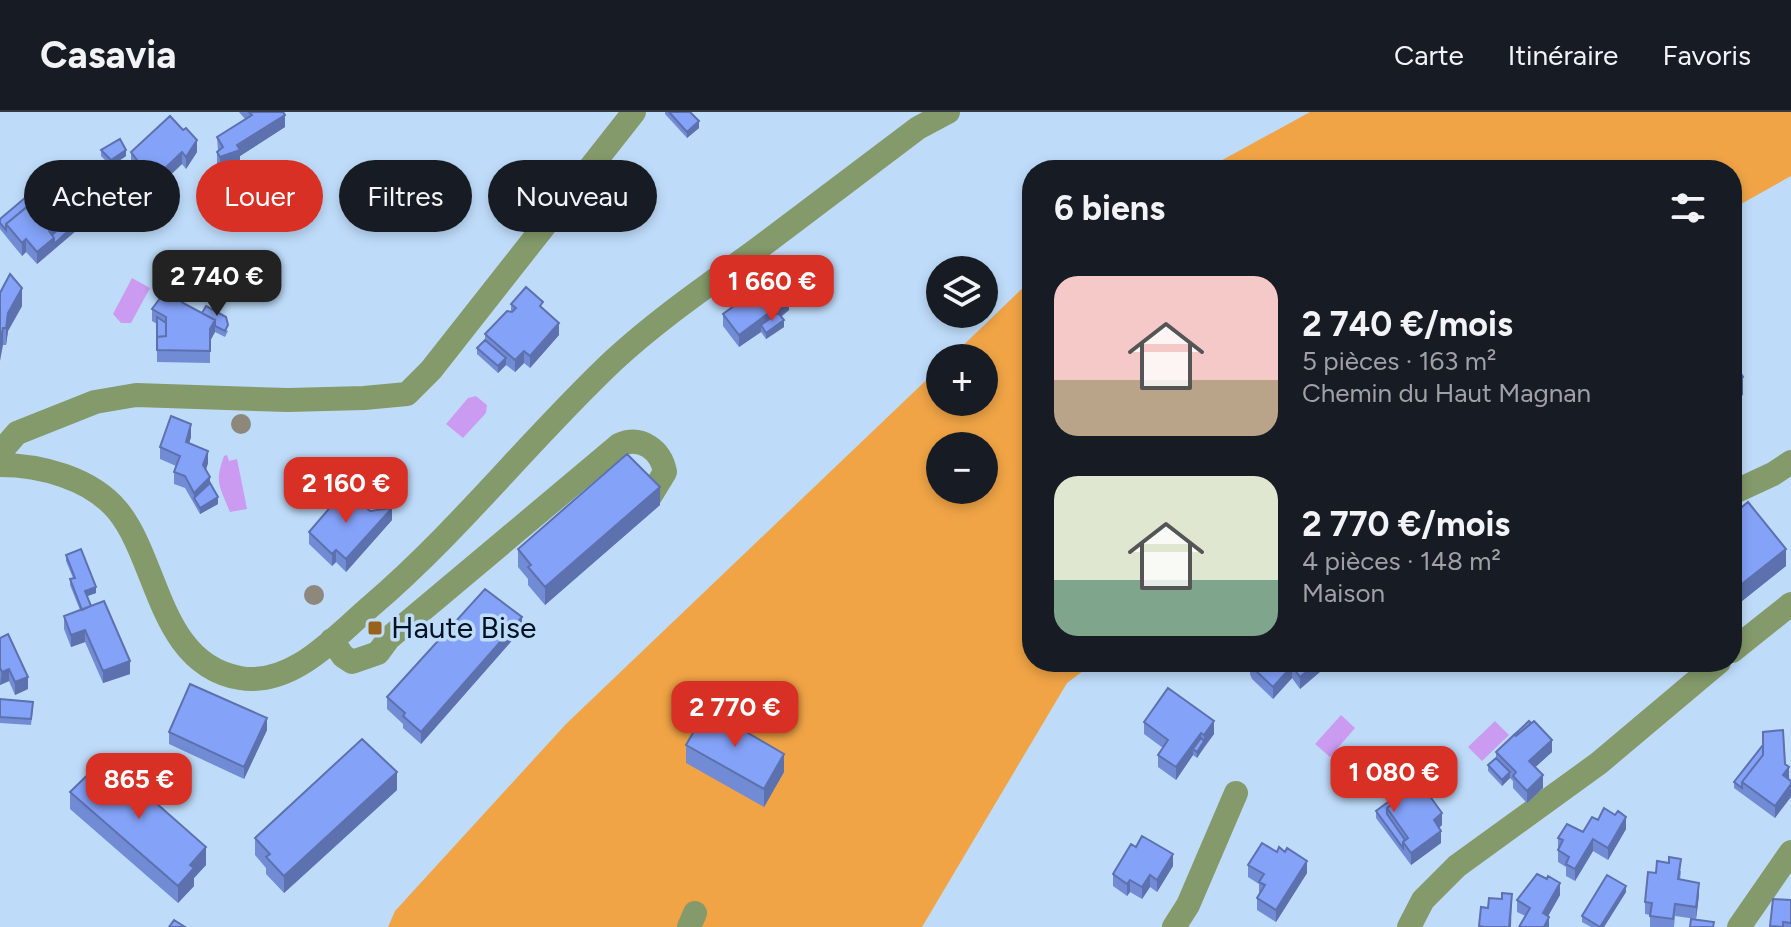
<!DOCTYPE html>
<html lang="fr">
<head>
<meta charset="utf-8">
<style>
  :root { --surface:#171b24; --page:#20242c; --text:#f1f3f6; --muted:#9ea1a6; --line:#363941; --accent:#d93025 }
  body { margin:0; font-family:Figtree,sans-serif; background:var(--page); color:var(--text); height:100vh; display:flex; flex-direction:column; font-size:30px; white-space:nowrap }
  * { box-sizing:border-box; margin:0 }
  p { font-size:26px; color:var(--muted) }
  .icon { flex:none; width:44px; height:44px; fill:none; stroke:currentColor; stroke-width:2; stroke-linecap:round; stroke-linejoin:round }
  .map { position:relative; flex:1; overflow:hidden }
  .side { position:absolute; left:1022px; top:48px; width:720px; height:512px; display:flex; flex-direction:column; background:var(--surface); border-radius:32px; box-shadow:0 4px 12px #0003 }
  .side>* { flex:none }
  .top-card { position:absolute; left:24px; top:48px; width:760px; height:72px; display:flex; gap:16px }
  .controls { position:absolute; left:926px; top:144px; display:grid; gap:16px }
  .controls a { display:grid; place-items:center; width:72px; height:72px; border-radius:50%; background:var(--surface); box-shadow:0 4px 12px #0003; font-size:40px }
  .price { position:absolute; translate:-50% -68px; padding:0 18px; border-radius:16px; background:var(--accent); color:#fff; font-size:26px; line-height:52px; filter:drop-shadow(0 2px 4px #0008) }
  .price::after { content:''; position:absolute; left:50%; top:48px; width:24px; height:18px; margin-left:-12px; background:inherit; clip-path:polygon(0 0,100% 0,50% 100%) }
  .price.selected { background:#222; color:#fff }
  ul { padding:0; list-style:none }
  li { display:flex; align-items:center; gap:24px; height:200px; padding:0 32px }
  li span { display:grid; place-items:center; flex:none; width:224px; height:160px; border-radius:24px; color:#555 }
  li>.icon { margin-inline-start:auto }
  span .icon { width:96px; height:96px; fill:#fffc; stroke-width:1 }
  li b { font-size:34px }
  h2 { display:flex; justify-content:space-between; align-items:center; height:96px; padding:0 32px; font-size:34px }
  .pill { padding:0 28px; border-radius:36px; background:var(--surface); box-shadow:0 4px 12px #0003; font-size:28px; line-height:72px }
  .pill.selected { background:var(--accent); color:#fff }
  header { display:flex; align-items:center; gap:48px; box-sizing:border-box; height:112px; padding:0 40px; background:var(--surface); border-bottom:2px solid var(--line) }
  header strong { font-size:38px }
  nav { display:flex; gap:44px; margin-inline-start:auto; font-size:28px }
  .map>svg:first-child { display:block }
</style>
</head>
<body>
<header>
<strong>Casavia</strong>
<nav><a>Carte</a><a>Itinéraire</a><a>Favoris</a></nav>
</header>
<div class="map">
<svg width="1791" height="815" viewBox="0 0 1791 815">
  <rect width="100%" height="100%" fill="#bedcfa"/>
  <!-- green -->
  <path fill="#f0a446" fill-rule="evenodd" d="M1310 0H1791V64L1732 97V58H1204Z
    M1032 167V550H1095L1067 571 922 815H388L395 799 566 612 940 255V290H984V246H950ZM940 334H984V378H940Z"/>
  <!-- water -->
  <path fill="#ca9bf1" d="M132 166 150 176 131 211H121L113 202Z
    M476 284 487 293 486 301 463 326 446 312 468 286Z
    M227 343 229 349 237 347 247 397 230 400C220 375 214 371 224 344Z
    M1341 603 1355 616 1330 645 1315 632Z
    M1495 609 1509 623 1482 649 1468 635Z"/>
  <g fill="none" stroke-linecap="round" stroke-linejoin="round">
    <!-- minor -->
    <path stroke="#849a6a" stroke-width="24" d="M0 353C40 353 91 366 118 399 159 450 159 552 240 566 292 575 335 525 371 494 459 419 530 327 614 248 657 208 707 174 755 139 810 98 864 57 918 16L948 0
      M2 353 4 336 17 321 95 290 136 283 288 288 364 286 407 282 431 258 634 0
      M1732 381 1773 362 1791 350
      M332 528 343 544 352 550 378 541 389 526 619 333C641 323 661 338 665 360L651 383
      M1732 539 1791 492
      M689 815 695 801
      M1174 815 1188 793 1236 681
      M1409 815 1423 788 1457 754 1599 651 1719 550
      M1739 815 1791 740"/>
  </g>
  <!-- trees -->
  <g fill="#8d877c">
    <circle cx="241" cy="312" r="10"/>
    <circle cx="314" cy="483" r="10"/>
  </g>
  <!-- wall -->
  <path fill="#728bd5" d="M239 0H283L285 15 240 44V51L220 57 217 52V40L218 39 217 25 245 7Z
    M665 0H690L699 16 687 26 665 2Z
    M101 38 126 44 111 54 101 44Z
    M131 40H197L186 57 182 52 163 70V74L154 82 131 52Z
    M52 63 91 106 37 152 26 140 22 144 0 117V107Z
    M776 169 823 173 798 192 791 182 788 184 789 198 781 205 784 215 766 227 761 220 739 235 723 214V202Z
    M0 181 22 194 8 219 6 233H3Z
    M183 191 228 219 225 225 215 220 210 229V251L157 250V212L152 209V197Z
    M511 192 543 196 559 223 530 256 524 251 515 260 506 253 498 261 477 242V236L485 228V222L511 200Z
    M191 325 189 331 208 351 206 358 218 392 200 402 185 376 174 372V360L176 354 160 347V335Z
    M660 393 545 493 528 473V467L518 455V437Z
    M1732 396 1786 454 1732 497Z
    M370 399 392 408 346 460 336 450 332 454 309 432V420Z
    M66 443 96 481 87 484 91 494 130 562 103 571 85 530 71 535 64 517V504L80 498 70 473V467L73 466 66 449Z
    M522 517 421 632 403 616V612L387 597V585Z
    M0 526 28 577 15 583 9 569 0 573Z
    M1250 550H1321V559L1300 577 1292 566 1273 587 1252 567 1250 562Z
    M1567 550H1588V554L1567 551Z
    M0 587 33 596 31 613 0 611Z
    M1144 610 1214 622 1197 646 1193 643 1176 668 1158 655V643L1163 636 1144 622Z
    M267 618 244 667 169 632V620Z
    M686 633 784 660 764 695 686 651Z
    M1496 640H1552L1535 655 1543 676 1527 691 1513 676V669L1510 666 1502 674 1488 659V653L1496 646Z
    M1785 652 1789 667 1775 706 1734 676V670Z
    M1415 670 1442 713 1439 716 1441 731 1411 753 1376 706V699Z
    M397 678 284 781 266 762V756L255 743V726Z
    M70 680 206 753 194 766V774L178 791 70 697Z
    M1598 708 1626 717 1608 748 1593 739 1575 769 1566 764V755L1558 750V726L1583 720Z
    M1277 740H1285L1307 761 1276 810 1257 798V786L1259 782V772L1248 765V753Z
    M1173 754 1157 780 1150 775 1142 787 1130 780 1127 784 1113 774V762Z
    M1681 759 1680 768 1699 783 1696 807 1675 804 1674 815H1650V803L1645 802V790L1656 761Z
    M1626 780 1604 815H1591L1582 810V804Z
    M1560 783 1548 804 1549 815 1517 800V788Z
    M1773 787 1791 788V815H1770Z"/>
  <!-- shaded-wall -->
  <path fill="#5c71ae" d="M285 3V15L240 44V51L220 57V45Z
    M699 9V16L687 26V20Z
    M197 28V40L186 57V45Z
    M126 38V44L111 54V48Z
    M182 40V52L163 70V74L154 82V70L161 60Z
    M91 94V106L37 152V140L49 119 63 107V119H68V113Z
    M26 127V140L22 144V131Z
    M823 167V173L798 192V186Z
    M791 175V182L781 189V182Z
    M22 176V194L8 219 6 233V216L8 201Z
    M789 186V198L764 217 761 213V220L739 235V223Z
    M215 208V220L210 229V217Z
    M784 208V215L766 227V221Z
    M559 211V223L530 256V244Z
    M3 216V233L0 249V231Z
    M524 239V251L515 260V248Z
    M506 246V253L498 261V254Z
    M1743 265V283L1732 289V272Z
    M191 312V325L186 342V330Z
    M208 339V351L203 366V353Z
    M210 365V377L194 386V381Z
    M660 375V393L545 493V475Z
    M218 385V392L200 402V396Z
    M392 396V408L346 460V447Z
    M1786 437V454L1732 497V491L1738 486V475Z
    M336 438V450L332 454V442Z
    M96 475V481L85 485V479Z
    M522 505V517L421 632V620Z
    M85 518V530L71 535V523Z
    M130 549V562L103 571V559Z
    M1318 550H1321V559L1300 577V565Z
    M1292 554V566L1273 587V575Z
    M9 557V569L0 573 2 560Z
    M28 565V577L15 583V570Z
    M267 606V618L244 667V655Z
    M1214 609V622L1204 635V623Z
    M1201 621V633L1193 637V643L1176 668V655Z
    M1552 628V640L1529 661V649Z
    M1204 629V635L1197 646V640Z
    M784 642V660L764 695V677Z
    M1789 655V667L1783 663Z
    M397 660V678L284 781V764Z
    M1510 660V666L1502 674V668Z
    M1543 663V676L1527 691V679Z
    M1791 672V685L1775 706V694Z
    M1442 701V713L1434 720V708Z
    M1626 705V717L1608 748V736Z
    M1441 719V731L1411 753V741Z
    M1593 727V739L1575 769V757Z
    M206 735V753L194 766V774L178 791V774L190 753Z
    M1173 742V754L1157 780V768Z
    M1307 749V761L1276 810V798Z
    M1150 763V775L1142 787V775Z
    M1130 768V780L1127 784V772Z
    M1560 771V783L1543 813V801Z
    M1699 771V783L1696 807V795Z
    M1626 774V780L1604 815H1600Z
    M1512 782 1511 815H1509Z
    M1549 805V815H1544Z"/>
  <!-- building -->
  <path fill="#84a2f8" stroke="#5c71ae" stroke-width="2" d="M249 0H283L285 3 237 33 240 38 220 45 217 40 223 35 217 25 252 3Z
    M669 0H690L699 9 687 20Z
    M170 4 183 18 186 16 197 28 186 45 182 40 161 60 163 62 154 70 131 40Z
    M120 27 126 38 111 48 101 38Z
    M57 62 70 79 75 75 91 94 68 113 63 107 49 119 54 126 37 140 26 127 22 131 6 112 33 90 29 85Z
    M52 63 54 65 29 85 30 92 6 112V118L0 111V107Z
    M63 113 68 119 54 132V126L52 123Z
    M810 148 823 167 798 186 791 175 784 180 776 169Z
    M10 162 22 176 8 201 6 216H3L0 231V181Z
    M773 165 789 186 739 223 723 202Z
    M526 175 543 190 540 194 559 211 530 244 524 239 515 248 485 222 507 199 512 200 516 196 511 192Z
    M167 177 183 191 215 208 210 217V239L157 238V225L166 224V205L152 197Z
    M206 194 226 205 228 213 225 219 215 214V208L202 201Z
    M778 201 784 208 766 221 761 213Z
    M157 205 166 211V224L157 225Z
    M485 228 506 246 498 254 477 236Z
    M1732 247 1743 265 1732 272Z
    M171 304 191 312 186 330 208 339 203 353 210 365 194 381 185 364 174 360 180 344 160 335Z
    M627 342 660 375 545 475 528 455 531 453 518 437Z
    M210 371 218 385 200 396 194 386Z
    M346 377 370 399 392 396 346 447 336 438 332 442 309 420Z
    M1748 390 1786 437 1738 475 1732 467V396L1736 400Z
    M81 437 96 475 85 479 91 494 82 498 70 467 75 466 66 443Z
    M485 477 522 505 421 620 403 604 405 601 387 585Z
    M1732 478 1738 486 1732 491Z
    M104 489 130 549 103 559 85 518 71 523 64 504Z
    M8 522 28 565 15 570 9 557 2 560 0 556V526Z
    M1250 550H1318L1300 565 1292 554 1273 575 1252 555Z
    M190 572 267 606 244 655 169 620Z
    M1168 576 1214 609 1204 623 1201 621 1176 655 1158 643 1168 628 1144 610Z
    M0 587 33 590 31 607 0 605Z
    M707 597 784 642 764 677 686 633Z
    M1529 609 1531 611 1516 624 1515 622 1512 625Z
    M1534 609 1552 628 1529 649 1543 663 1527 679 1513 664 1516 660 1496 640 1515 622 1516 624Z
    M1783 618 1785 652 1789 655 1783 663 1791 669V672L1775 694 1742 670 1763 643V620Z
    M1201 626 1204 629 1197 640 1193 637Z
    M362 627 397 660 284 764 266 745 270 742 255 726Z
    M1763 633V643L1742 670V676L1734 670Z
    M105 646 206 735 190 753 194 756 178 774 70 680Z
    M1496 646 1510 660 1502 668 1488 653Z
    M1415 670 1418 674 1387 696V702L1405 728 1403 730V736L1376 699Z
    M1421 672 1442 701 1434 708 1441 719 1411 741 1403 730 1408 726 1387 696Z
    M1604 696 1615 703 1618 699 1626 705 1608 736 1593 727 1575 757 1566 752 1569 745 1558 738 1563 728 1558 726 1567 712 1583 720 1592 705 1598 708Z
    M1142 724 1173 742 1157 768 1150 763 1142 775 1130 768 1127 772 1113 762 1131 732 1136 735Z
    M1262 731 1277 740 1279 735 1285 740 1287 736 1307 749 1276 798 1257 786 1265 773 1259 770 1264 762 1248 753Z
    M1669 745 1681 747 1678 767 1699 771 1696 795 1675 792 1673 807 1650 804 1652 791 1645 790 1648 760 1656 761 1657 749 1669 751Z
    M1537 762 1547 767 1548 764 1560 771 1543 801 1549 805 1544 815H1519L1530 796 1517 788Z
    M1607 763 1626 774 1600 815 1582 804Z
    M1502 781 1512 782 1509 815H1485L1479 814 1481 795 1488 796 1489 786 1502 787Z
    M1773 787 1791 788V811L1783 810V815L1770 814Z
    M1691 807 1714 810 1713 815H1690Z
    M174 808 185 815H169Z"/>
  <!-- markers -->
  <rect fill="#98621a" stroke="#bedcfa" stroke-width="3" x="367" y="508" width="16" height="16" rx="4"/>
  <g text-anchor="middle" stroke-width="7" stroke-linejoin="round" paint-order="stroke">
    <!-- poi labels -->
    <g font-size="30" fill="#011223" stroke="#bedcfa" text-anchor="start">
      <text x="391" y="526">Haute Bise</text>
    </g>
  </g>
</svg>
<div class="controls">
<a><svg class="icon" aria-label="layers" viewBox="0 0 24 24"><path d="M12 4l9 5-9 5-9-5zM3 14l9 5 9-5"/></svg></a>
<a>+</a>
<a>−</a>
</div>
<b class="price selected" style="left:217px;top:206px">2 740 €</b>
<b class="price" style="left:772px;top:211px">1 660 €</b>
<b class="price" style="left:346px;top:413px">2 160 €</b>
<b class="price" style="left:735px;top:637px">2 770 €</b>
<b class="price" style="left:1394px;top:702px">1 080 €</b>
<b class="price" style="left:139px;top:709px">865 €</b>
<div class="top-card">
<a class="pill">Acheter</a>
<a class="pill selected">Louer</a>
<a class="pill">Filtres</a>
<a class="pill">Nouveau</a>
</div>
<section class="side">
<h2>6 biens<svg class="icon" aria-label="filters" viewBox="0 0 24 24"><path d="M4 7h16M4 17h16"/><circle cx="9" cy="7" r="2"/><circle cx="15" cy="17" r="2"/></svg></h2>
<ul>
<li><span style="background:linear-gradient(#f6c9c9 65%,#b9a48a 0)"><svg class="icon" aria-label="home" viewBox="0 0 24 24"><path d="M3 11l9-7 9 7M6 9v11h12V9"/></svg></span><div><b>2 740 €/mois</b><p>5 pièces · 163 m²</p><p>Chemin du Haut Magnan</p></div></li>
<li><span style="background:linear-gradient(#dfe7d0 65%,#7fa58c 0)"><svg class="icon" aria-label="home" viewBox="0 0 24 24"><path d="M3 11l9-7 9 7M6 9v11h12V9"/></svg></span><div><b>2 770 €/mois</b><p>4 pièces · 148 m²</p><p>Maison</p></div></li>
</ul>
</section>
</div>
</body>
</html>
